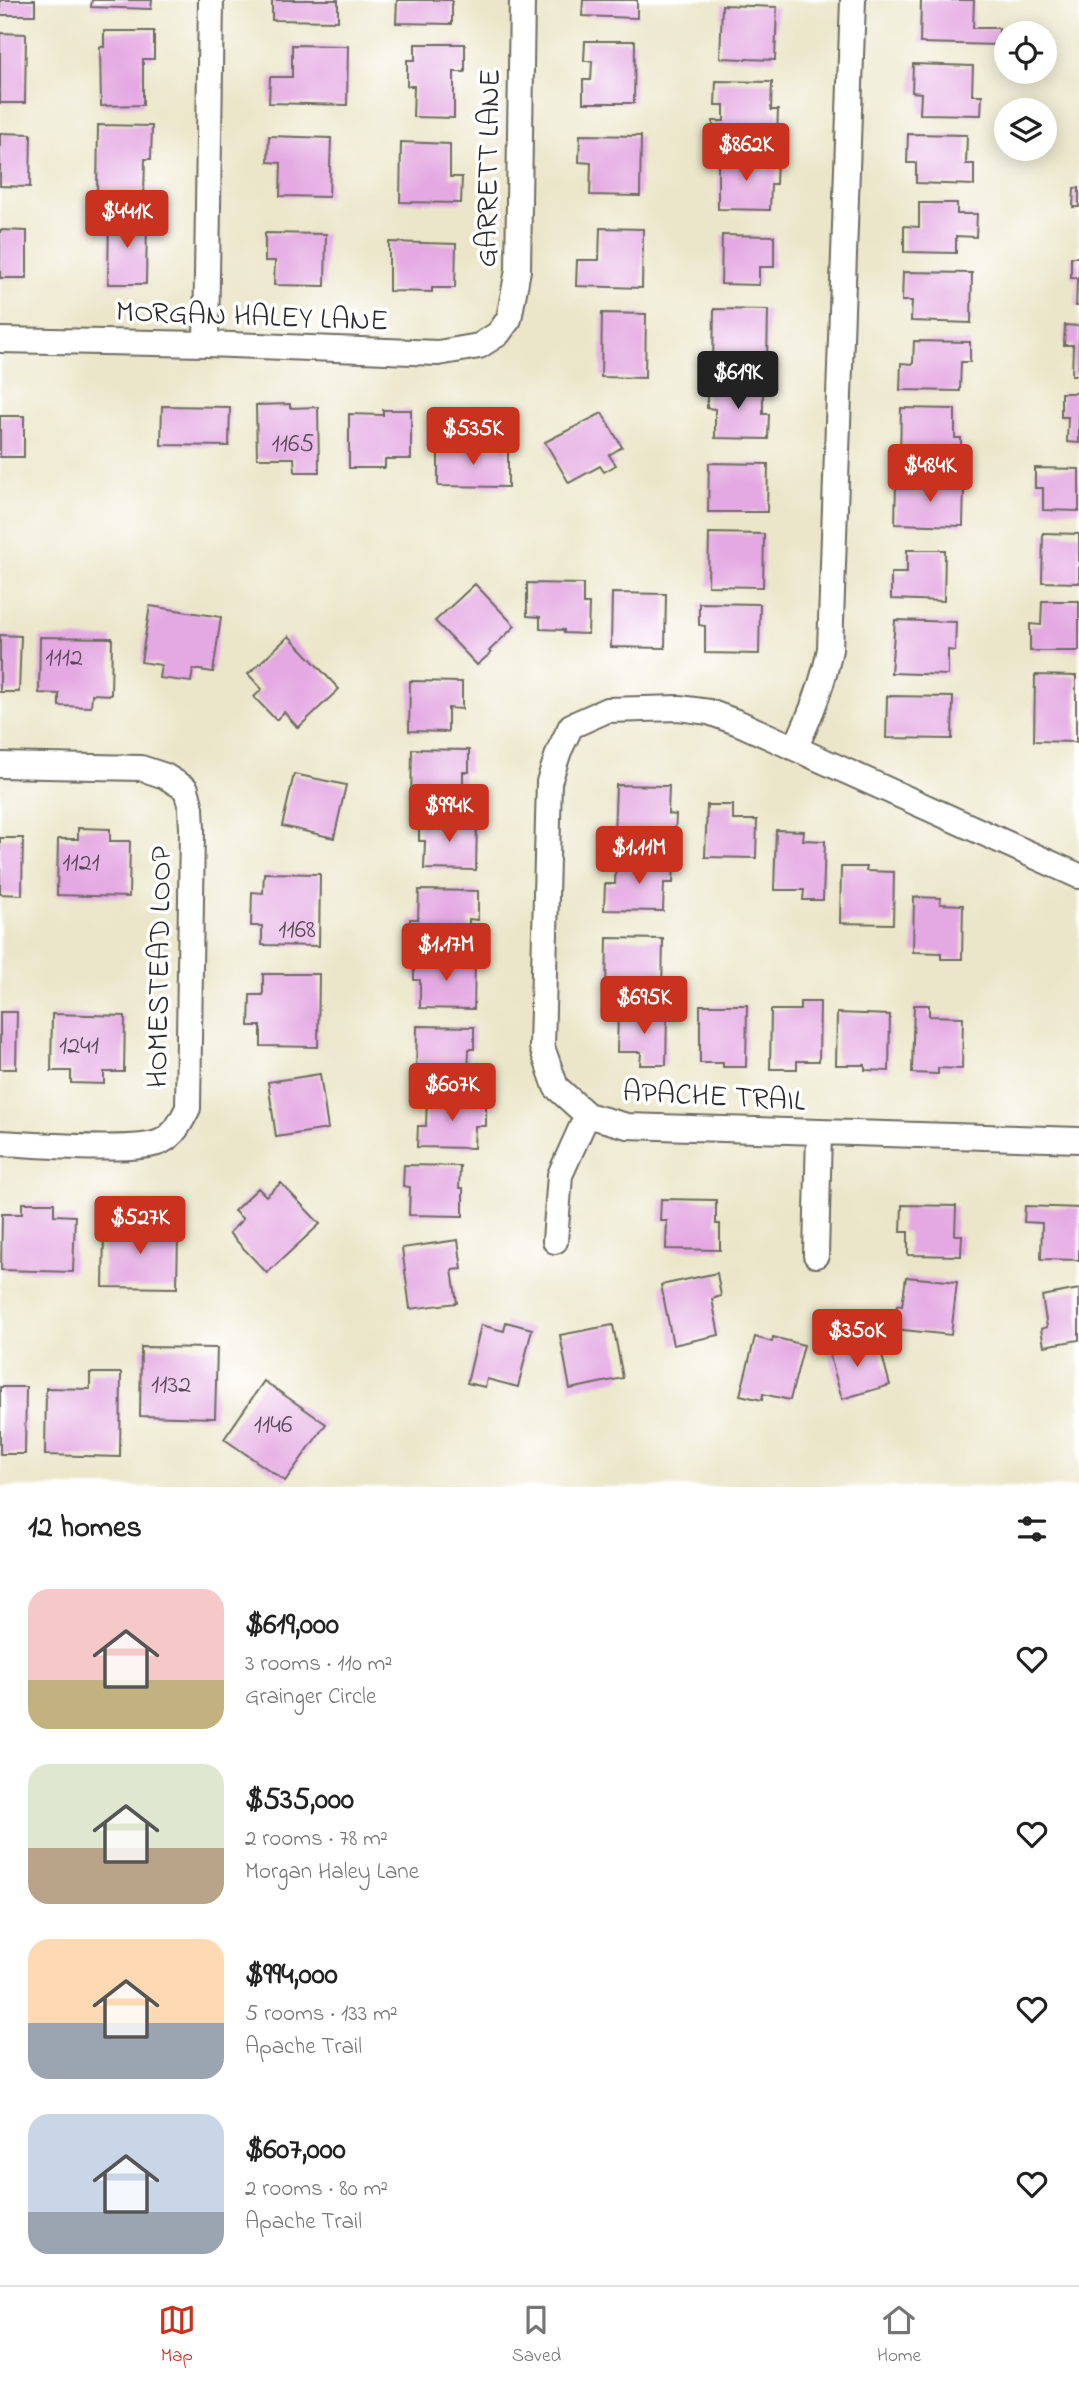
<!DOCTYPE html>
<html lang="en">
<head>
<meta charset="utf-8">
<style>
  :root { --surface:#fff; --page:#f6f6f6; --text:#222; --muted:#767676; --line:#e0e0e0; --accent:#c8321e }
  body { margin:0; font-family:"Indie Flower",sans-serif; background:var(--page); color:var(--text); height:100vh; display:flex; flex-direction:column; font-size:26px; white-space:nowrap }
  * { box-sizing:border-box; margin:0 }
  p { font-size:23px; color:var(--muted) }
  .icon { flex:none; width:38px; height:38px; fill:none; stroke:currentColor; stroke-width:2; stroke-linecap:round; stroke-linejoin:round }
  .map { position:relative; height:1487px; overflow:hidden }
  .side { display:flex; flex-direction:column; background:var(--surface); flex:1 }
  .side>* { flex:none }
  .fabs { position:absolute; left:994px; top:21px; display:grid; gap:14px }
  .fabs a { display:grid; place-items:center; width:63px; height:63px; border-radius:50%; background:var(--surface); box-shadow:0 4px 18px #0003; font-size:35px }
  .price { position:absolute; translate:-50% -60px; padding:0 16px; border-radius:7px; background:var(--accent); color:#fff; font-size:23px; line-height:46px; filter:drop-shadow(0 2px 4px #0008) }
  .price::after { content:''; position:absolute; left:50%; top:42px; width:21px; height:16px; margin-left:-10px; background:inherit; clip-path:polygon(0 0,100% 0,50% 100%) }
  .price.on { background:#222; color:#fff }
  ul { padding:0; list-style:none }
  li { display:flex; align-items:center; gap:21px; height:175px; padding:0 28px }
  li span { display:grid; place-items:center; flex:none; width:196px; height:140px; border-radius:21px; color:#555 }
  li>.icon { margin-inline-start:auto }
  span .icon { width:84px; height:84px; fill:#fffc; stroke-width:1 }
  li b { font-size:30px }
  h2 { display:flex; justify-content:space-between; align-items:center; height:84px; padding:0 28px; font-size:30px }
  .tabs { display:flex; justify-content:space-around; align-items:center; height:98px; border-top:2px solid var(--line); background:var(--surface); font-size:19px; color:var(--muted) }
  .tabs a { display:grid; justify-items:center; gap:4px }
  .tabs .on { color:var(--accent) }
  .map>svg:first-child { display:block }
</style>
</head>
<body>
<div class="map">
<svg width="1079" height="1487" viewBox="0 0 1079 1487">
  <rect width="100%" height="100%" fill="#fff"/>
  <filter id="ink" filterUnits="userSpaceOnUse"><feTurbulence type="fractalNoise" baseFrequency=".0143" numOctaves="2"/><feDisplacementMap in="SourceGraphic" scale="14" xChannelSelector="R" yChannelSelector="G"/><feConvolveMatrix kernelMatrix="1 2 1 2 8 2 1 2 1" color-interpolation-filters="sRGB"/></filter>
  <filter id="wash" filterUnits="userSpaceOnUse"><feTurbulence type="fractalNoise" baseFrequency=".00686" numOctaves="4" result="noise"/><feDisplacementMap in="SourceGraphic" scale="28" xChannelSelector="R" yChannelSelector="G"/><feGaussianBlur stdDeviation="1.57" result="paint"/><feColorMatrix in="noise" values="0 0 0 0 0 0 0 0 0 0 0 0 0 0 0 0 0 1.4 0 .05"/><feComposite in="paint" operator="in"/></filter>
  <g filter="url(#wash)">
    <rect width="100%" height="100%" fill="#ebe6c9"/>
    <g id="blocks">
      <!-- building -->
      <path fill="#e4a9e2" d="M0 0H35V15H0Z
        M92 0H152L151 9 91 7Z
        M272 0H338V21L272 20Z
        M397 0H452V24L396 23Z
        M583 0H637V18L582 16Z
        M921 0H974L973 28H999L998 45 920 43Z
        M722 5 777 7 775 60 720 58Z
        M104 31H154V59H143V105L101 106 100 47H104Z
        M0 33 26 34 25 103H0Z
        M585 41H635L634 103H583V80H591L592 61H584Z
        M415 44H465V72H454V118L413 117 414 86H407V60H415Z
        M292 45 348 46 347 105 269 103 270 77H292Z
        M913 64 973 66 972 95H982L981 115 920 114 921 93 912 92Z
        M716 81 772 82 771 110H778L777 136 713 134V121H724V105H715Z
        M98 125 152 126 151 159H145L144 195 97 194Z
        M0 133 31 134 30 187 0 186Z
        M908 134 967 135 966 164H974V185L916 183V163H907Z
        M580 135 641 136 640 196 590 195 591 163 579 162Z
        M269 136 331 138 329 197 280 196 281 163 268 162Z
        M401 142 450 144V177H462L461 203 400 202Z
        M718 157 777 158 776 184H771L770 210 718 209Z
        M1074 188H1079V207H1073Z
        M919 203H957V214H977L976 237 956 236V253L904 252V226L919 227Z
        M109 215 147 216 146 284H108Z
        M600 228 643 229 642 288 576 286 577 260H599Z
        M0 230 27 231V278H0Z
        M265 233 326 234 325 286 274 285 275 261H265Z
        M722 235 774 236V267H759V285L721 284Z
        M389 242 456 244 455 288H432V292L389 291Z
        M1071 257H1079V306H1076L1077 278H1071Z
        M903 272 972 273 971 323 911 321 912 301H902Z
        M714 309 768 310 767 363 713 362Z
        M602 313 646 314 645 378 601 377Z
        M1065 325 1079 326V375H1072L1073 345H1064Z
        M914 341 970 342V362H961L960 391 900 390 901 363 913 364Z
        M707 384 763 385V414H769L768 439 715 438V409L707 408Z
        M1061 393H1079V443L1067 442 1068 417H1061Z
        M290 404V408L318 407 319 472H295L294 458H257L256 405Z
        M162 406 230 407 229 446 161 445Z
        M901 408 955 409V438H961V460L900 459Z
        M383 410H411V459H385V468H349V414L383 415Z
        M602 413 622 447 609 455 616 465 604 472 600 466 569 483 545 442Z
        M0 416H24V457H0Z
        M438 447 508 448V487L438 486Z
        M709 463 768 464 767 512H708Z
        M1035 468 1079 469V511L1043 510V488H1035Z
        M896 483 964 485 963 526 895 524Z
        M709 533 764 534 763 587 708 586Z
        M1043 533 1079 534V583L1042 582Z
        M907 550H945L944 601 891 599V573H907Z
        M527 583 583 584V604H589L588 634 564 633V630L540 629V617L527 616Z
        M475 584 515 626 489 651 491 653 477 665 435 621Z
        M612 593 666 594 665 648 611 647Z
        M1042 601H1079V651H1030V624L1041 625Z
        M699 603 760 604 759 654 705 653V626L699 625Z
        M150 606 221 617 213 672 193 669 191 682 159 678 161 665 141 662Z
        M895 620 956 622 955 651 948 650V675L891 673Z
        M0 635 21 636 19 692H0Z
        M289 636 339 689 298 728 284 712 276 720 254 697 262 689 248 674Z
        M40 637 112 638 111 695 92 694 91 707 59 706V694L39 693Z
        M1035 675 1076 676V742L1034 741Z
        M410 681 462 682V709L448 708V732L409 731Z
        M887 696 953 697 952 739 886 738Z
        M412 749 469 750V772H463V804L411 803Z
        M294 774 346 785 334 838 282 826Z
        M616 785 669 786 668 814 676 815 675 836 614 835Z
        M707 805H733V820H757L756 858 705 857Z
        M419 820H477L476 870 424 869 425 841H419Z
        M78 828 110 829V841H130L129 897 57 895 58 839H78Z
        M776 830 804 831 803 840 825 841 823 900H803L804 890H774Z
        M0 838H23L22 895 0 894Z
        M616 861 674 863 673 883H664L663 911 604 910 605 884H615Z
        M841 867H867L866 871 894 872 893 924 840 923Z
        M264 873 320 874 319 946 262 945V926H251L252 892 263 893Z
        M419 890 478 891V920L469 919V940L410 939V919H418Z
        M914 897 941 898 940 904 963 905 962 959H941V953L913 952Z
        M607 938 663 939 662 993 606 991Z
        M414 958 475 959 474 1009 420 1008V980H414Z
        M263 974H319L318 1047 261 1046V1026H249L250 995H263Z
        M800 1002H820L819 1061H797V1069H770L771 1010H800Z
        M700 1005H747L746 1067H723V1063H700Z
        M914 1005H929V1016L963 1017 962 1069 938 1068V1074L912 1073Z
        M0 1012H17L16 1069H0Z
        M618 1012 667 1013 666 1065H640L641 1052H617Z
        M837 1013 890 1015 889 1071 865 1070V1065H836Z
        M52 1014 125 1016 124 1072H104V1084L71 1083V1071H51Z
        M417 1026 474 1027V1049H469L468 1079 416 1078Z
        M320 1074 328 1129 276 1137 268 1082Z
        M427 1098H486V1126H475L474 1148 417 1147 418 1126H426Z
        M404 1165 460 1166 459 1188H463V1216L409 1215 410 1187 403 1186Z
        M281 1183 320 1224 267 1273 229 1233 243 1219 234 1211 258 1188 266 1196Z
        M661 1199 716 1200V1224H720V1250L666 1249 667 1221H660Z
        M22 1203H54V1215L75 1216 73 1272 1 1270 2 1214H22Z
        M902 1205 956 1206 955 1235H962L961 1256 908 1255V1232H901Z
        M1025 1206 1079 1208V1260L1041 1259 1042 1223 1024 1222Z
        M124 1219 157 1220V1232H178L177 1288 103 1287 104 1230H124Z
        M458 1240 462 1269 452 1270 457 1303 410 1309 402 1248Z
        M717 1273 721 1296 712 1299 719 1335 673 1345 661 1285Z
        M906 1277 957 1282 951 1335 894 1329 897 1305 902 1306Z
        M1079 1289V1340L1044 1346 1041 1329 1047 1327 1042 1296Z
        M506 1322 532 1329 518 1387 487 1379 485 1387 467 1383 481 1325 504 1331Z
        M613 1325 623 1378 570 1389 560 1335Z
        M755 1337 772 1342 773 1337 804 1345 790 1400 763 1394 762 1400 740 1395Z
        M853 1339 857 1355 880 1348 890 1385 842 1399 827 1346Z
        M141 1347 217 1348 215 1418 140 1416Z
        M90 1373H121L120 1457 45 1455 46 1388 90 1389Z
        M264 1381 326 1424 285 1481 224 1439Z
        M0 1387H26L25 1454H0Z"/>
    </g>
  </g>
  <g filter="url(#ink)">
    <use href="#blocks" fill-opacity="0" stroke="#6e6c62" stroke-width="2"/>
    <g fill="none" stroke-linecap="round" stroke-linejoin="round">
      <!-- minor casing -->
      <g stroke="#6e6c62" stroke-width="28">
        <path id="minor" d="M0 340 206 344 438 353 479 346 498 334 509 319 518 270 522 0
          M206 344 211 0
          M795 748C811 715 823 685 830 649L853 0
          M0 765 141 768 165 776 186 789 191 808 192 829 188 1108C181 1121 176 1134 162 1141 139 1154 32 1144 0 1143
          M1079 876 739 723 709 712 679 708 607 710 571 726 559 751 549 782 542 1047 556 1087 587 1115 627 1126 1079 1140
          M555 1241 560 1175 587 1115
          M816 1255 819 1132"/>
      </g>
      <!-- minor -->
      <use href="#minor" stroke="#fff" stroke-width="24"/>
    </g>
  </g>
  <g text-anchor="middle" stroke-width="7" stroke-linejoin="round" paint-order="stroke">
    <!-- number labels -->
    <g font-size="26" fill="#594a59">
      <text x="293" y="451">1165</text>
      <text x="64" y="665">1112</text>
      <text x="81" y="870">1121</text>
      <text x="297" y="937">1168</text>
      <text x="79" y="1053">1241</text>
      <text x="171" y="1392">1132</text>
      <text x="273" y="1432">1146</text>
    </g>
    <!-- street labels -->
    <g font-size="30" fill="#2b2b2b" stroke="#fff">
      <text transform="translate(487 168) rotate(-89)" y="10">GARRETT LANE</text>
      <text transform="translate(252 315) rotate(2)" y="10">MORGAN HALEY LANE</text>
      <text transform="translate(158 967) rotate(-89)" y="10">HOMESTEAD LOOP</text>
      <text transform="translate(714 1095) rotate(3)" y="10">APACHE TRAIL</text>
    </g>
  </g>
</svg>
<div class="fabs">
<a><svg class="icon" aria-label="locate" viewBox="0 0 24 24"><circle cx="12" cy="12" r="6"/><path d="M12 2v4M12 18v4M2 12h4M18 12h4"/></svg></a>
<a><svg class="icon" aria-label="layers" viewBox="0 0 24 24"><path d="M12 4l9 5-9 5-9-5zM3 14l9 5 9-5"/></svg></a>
</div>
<b class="price" style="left:746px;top:183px">$862K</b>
<b class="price" style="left:127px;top:250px">$441K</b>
<b class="price on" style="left:738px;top:411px">$619K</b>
<b class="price" style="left:473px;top:467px">$535K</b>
<b class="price" style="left:930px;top:504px">$484K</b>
<b class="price" style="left:449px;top:844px">$994K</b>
<b class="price" style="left:639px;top:886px">$1.11M</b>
<b class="price" style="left:446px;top:983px">$1.17M</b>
<b class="price" style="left:644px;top:1036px">$695K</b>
<b class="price" style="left:452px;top:1123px">$607K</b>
<b class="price" style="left:140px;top:1256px">$527K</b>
<b class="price" style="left:857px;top:1369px">$350K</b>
</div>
<section class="side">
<h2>12 homes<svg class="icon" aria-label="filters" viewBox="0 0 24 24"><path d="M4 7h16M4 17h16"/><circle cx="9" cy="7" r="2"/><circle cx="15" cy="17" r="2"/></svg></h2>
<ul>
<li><span style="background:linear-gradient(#f6c9c9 65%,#c2b280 0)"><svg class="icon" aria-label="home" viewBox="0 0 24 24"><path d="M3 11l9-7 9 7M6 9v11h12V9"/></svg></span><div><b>$619,000</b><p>3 rooms · 110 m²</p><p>Grainger Circle</p></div><svg class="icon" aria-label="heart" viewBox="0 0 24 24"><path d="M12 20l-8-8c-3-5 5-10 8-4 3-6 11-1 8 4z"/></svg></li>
<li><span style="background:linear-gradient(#dfe7d0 60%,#b9a48a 0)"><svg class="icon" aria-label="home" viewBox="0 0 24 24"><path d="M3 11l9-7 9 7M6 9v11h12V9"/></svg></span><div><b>$535,000</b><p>2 rooms · 78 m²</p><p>Morgan Haley Lane</p></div><svg class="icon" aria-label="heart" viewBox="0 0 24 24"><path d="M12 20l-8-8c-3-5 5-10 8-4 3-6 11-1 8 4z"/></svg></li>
<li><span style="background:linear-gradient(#ffd9b3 60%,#9aa5b1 0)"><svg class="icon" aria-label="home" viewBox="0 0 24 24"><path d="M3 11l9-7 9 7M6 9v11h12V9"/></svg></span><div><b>$994,000</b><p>5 rooms · 133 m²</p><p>Apache Trail</p></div><svg class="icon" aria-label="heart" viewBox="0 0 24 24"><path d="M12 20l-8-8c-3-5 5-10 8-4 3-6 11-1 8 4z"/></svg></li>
<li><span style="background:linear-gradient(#c9d6e8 70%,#9aa5b1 0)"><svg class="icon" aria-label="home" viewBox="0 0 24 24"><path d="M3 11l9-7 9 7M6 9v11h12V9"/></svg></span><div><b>$607,000</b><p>2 rooms · 80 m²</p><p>Apache Trail</p></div><svg class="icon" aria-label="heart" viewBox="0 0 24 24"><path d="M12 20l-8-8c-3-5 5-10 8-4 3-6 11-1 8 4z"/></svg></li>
</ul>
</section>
<nav class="tabs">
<a class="on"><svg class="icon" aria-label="map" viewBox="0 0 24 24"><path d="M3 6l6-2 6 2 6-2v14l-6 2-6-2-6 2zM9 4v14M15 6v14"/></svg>Map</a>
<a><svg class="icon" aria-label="saved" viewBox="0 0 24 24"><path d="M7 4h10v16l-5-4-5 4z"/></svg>Saved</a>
<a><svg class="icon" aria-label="home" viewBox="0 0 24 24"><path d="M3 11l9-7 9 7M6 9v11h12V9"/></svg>Home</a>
</nav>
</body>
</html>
